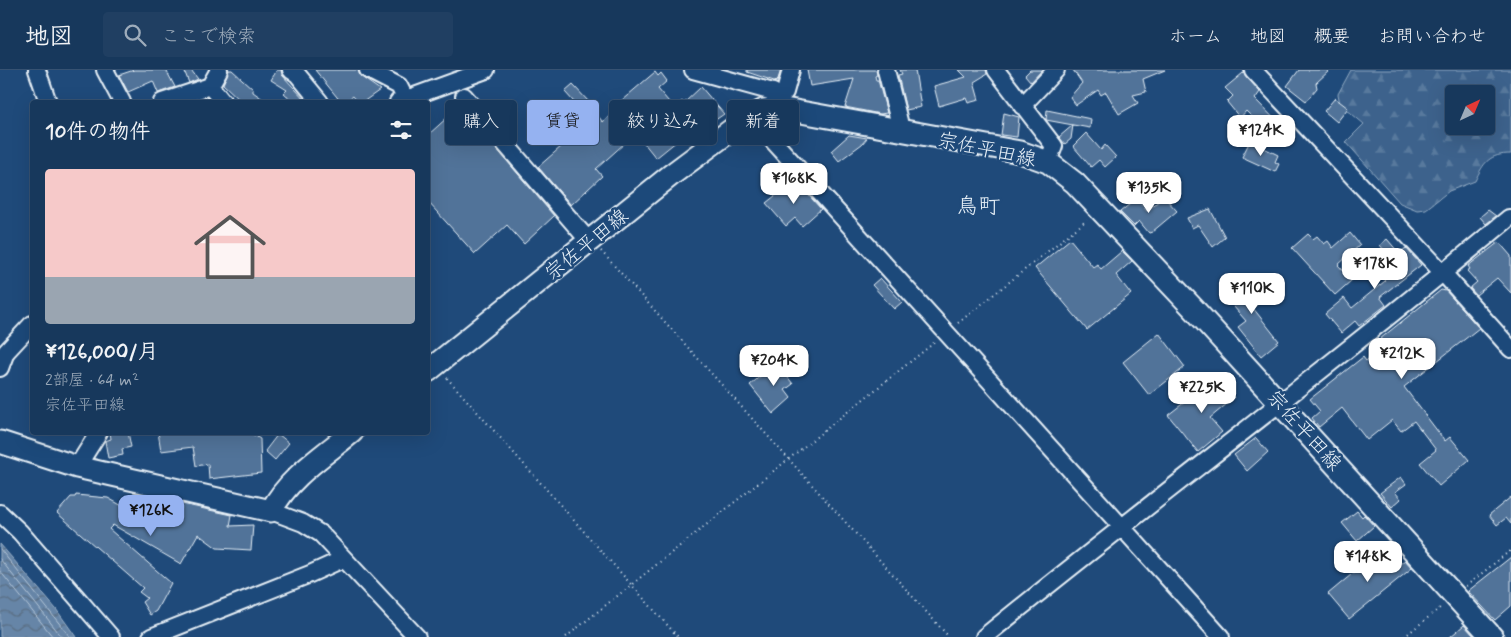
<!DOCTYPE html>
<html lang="ja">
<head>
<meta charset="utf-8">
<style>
  :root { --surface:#17385c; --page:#203f62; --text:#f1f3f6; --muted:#9eacbb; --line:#365272; --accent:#95b2f1 }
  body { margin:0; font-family:Mynerve,"Klee One",sans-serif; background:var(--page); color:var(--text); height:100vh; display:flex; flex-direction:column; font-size:19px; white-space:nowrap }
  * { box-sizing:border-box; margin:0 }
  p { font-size:16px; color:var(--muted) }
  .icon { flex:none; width:28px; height:28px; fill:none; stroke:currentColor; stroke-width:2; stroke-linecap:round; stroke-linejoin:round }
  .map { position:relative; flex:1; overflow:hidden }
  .panel { position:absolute; left:30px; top:30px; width:400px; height:335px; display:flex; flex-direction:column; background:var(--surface); border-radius:5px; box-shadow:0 5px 20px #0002,0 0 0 1px var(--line) }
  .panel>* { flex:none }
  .banner { position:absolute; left:445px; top:30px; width:475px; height:45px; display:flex; gap:10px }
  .needle { width:32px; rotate:44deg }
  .controls { position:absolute; left:1445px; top:15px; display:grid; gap:10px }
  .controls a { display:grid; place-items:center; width:50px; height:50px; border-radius:5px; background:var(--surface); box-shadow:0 5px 20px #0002,0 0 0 1px var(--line); font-size:25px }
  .price { position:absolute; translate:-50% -42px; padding:0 11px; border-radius:10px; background:#fff; color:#222; font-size:16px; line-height:32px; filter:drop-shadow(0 1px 2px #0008) }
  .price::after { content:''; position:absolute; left:50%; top:30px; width:15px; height:11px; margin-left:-8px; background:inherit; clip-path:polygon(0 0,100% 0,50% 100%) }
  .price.on { background:var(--accent); color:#111 }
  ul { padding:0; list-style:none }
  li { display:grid; align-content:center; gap:10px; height:265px; padding:0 15px }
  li+li { border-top:1px solid var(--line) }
  li span { display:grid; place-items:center; height:155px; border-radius:5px; color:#555 }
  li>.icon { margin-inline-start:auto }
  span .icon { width:90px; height:90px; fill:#fffc; stroke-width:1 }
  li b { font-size:21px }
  h2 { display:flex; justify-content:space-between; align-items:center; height:60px; padding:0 15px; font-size:21px }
  .chip { padding:0 18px; border-radius:5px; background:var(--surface); box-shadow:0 5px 20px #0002,0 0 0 1px var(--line); font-size:18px; line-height:45px }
  .chip.on { background:var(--accent); color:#111 }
  header { display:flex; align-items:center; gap:30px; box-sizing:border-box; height:70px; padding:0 25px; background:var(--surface); border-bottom:1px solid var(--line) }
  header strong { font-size:24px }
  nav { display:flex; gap:28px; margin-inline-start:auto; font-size:18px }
  .search { width:350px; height:45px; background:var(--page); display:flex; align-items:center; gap:12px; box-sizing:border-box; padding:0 18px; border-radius:5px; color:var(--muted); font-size:19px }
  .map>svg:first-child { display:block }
</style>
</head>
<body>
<header>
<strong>地図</strong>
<div class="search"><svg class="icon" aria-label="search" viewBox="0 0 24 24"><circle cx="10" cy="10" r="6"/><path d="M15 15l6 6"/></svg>ここで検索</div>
<nav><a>ホーム</a><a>地図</a><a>概要</a><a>お問い合わせ</a></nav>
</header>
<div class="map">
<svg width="1511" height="567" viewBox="0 0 1511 567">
  <defs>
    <pattern id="forest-firs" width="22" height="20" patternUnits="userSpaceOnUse" patternTransform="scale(1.25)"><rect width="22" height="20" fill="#3c628c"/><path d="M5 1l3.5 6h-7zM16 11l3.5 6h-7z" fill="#58799d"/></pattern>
    <pattern id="water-waves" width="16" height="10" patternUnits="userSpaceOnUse" patternTransform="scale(1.25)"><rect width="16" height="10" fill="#6685a7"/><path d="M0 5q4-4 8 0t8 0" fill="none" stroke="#596d82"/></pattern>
  </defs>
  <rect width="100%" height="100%" fill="#1f4a7a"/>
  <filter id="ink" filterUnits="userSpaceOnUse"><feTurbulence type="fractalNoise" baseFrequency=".02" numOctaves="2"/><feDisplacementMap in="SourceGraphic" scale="10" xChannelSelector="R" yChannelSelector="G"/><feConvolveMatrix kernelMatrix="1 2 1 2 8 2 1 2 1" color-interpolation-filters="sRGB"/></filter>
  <g filter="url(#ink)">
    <!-- forest -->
    <path fill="url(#forest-firs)" stroke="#92aac2" fill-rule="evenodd" d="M1351 0H1511V84C1489 84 1484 92 1475 111L1449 121 1426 139 1417 140 1400 133 1346 72 1364 54 1340 34 1338 24ZM1454 24H1486V56H1454Z"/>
    <!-- water -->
    <path fill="url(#water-waves)" stroke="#9ab0c7" d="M0 474 56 539 76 567H0Z"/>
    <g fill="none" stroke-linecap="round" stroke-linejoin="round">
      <!-- shore -->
      <path stroke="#b4c6d8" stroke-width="1" d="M0 479 70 567
        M0 489 62 567
        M0 501 53 567"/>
    </g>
    <!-- building -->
    <path fill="#517399" stroke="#e8f1f8" d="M134 0H166L175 17 158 23 153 11 128 22 119 5Z
      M184 0H191L198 9 189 13Z
      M229 0H232L253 19V22L267 32H242L223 14Z
      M277 0H281L282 5 307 32H294L284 23 287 20 271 10Z
      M315 0H358L360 6 380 20 363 32H358L353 26 345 32H341Z
      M747 0H781L777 12 747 2Z
      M807 0H876L877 5 875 6 876 10H878L887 43 880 44 845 37 854 9 810 16Z
      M900 0H915L921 37 906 40 898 5 902 4Z
      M959 0H986L987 4 974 12 979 30 968 33 966 28 939 36 934 16 966 7Z
      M1030 0H1042L1031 12 1025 5Z
      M1073 0H1165L1143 9 1146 22 1133 25 1138 33 1119 44 1106 22 1101 25 1098 20 1076 35 1070 27 1082 13Z
      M1299 0H1330L1316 13 1317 18 1306 31 1287 16Z
      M655 2 658 6 661 3 667 11 658 19 674 38 682 31 684 33 701 17 724 44 714 51 709 45 656 88 636 63 596 99 602 106 571 135 538 97 562 76 556 70 591 38 603 52 617 39 614 37Z
      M1243 3 1260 22 1255 29 1290 65 1279 74 1246 41 1240 48 1227 32 1233 26 1225 18Z
      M573 15 590 33 582 41 565 22Z
      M1335 28 1348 38 1337 52 1324 41Z
      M460 36 554 146 524 174 507 155 475 184 428 132V65Z
      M1047 40 1091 49 1090 58 1073 55 1071 69 1065 74 1059 67 1073 55 1046 50Z
      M1004 43 1019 47 1017 67 1001 65Z
      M1086 63 1101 80 1105 75 1116 87 1105 97 1099 90 1091 97 1073 76Z
      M849 65 867 68 862 74 839 91 831 81Z
      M1250 71 1278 85 1275 92 1279 94 1275 102 1242 87Z
      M795 110 821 139 802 156 795 148 786 156 766 133Z
      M1162 128H1165L1177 141 1152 162 1149 163 1139 151 1134 156 1120 142 1136 129 1147 141Z
      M1210 139 1225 167 1213 177 1198 155 1192 158 1187 148Z
      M1488 140 1496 146 1486 154 1480 147Z
      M1350 163 1360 175 1338 195 1352 210 1335 225 1292 178 1308 164 1313 169 1317 166 1324 174 1328 171 1333 178Z
      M1070 169 1093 197 1097 194 1101 199 1122 181 1132 191 1116 205 1131 224 1087 260 1035 198Z
      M1387 169 1399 183 1406 178 1421 195 1380 227 1386 235 1359 256 1355 251 1341 263 1325 244 1344 228 1352 238 1385 211 1377 201 1391 189 1380 175Z
      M1499 172 1511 186V223L1497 208 1476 225 1470 218 1477 212 1467 201 1470 199 1468 196Z
      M880 208 902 232 894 239 872 215Z
      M1253 208 1267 226 1253 238 1279 271 1261 286 1238 257 1246 251 1227 229 1229 227 1224 222 1234 213 1240 219Z
      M1441 220 1446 221 1479 258 1404 317 1445 371 1450 367 1469 390 1439 416 1420 393 1436 380 1414 351 1401 361 1392 350 1367 370 1342 338 1319 357 1312 348 1320 341 1310 329 1363 287 1366 291 1385 275 1380 269Z
      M1159 263 1185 297 1149 325 1123 292Z
      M776 293 780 298 785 294 791 300 786 305 793 314 785 320 791 328 773 344 750 315Z
      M1217 307 1234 328 1210 348 1222 362 1198 382 1168 345Z
      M110 362H128L131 377 122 379 123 385 108 388 105 371 111 369Z
      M158 362H249L260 369 261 403 209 409 208 394 196 396 193 377 161 381Z
      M278 364 289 373 275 390 265 381Z
      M1256 368 1268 382 1247 401 1234 385Z
      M1401 407 1406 414 1395 422 1401 429 1392 437 1380 423Z
      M76 425 108 428 160 457 169 444 178 449 182 434 232 445 230 456 253 455 251 480 217 478 198 464 181 494 113 455 109 459 171 513 156 541 150 545 142 532 147 528 139 522 143 518 57 443 71 427H75Z
      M1511 427V454L1506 448 1497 455 1489 445Z
      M1357 441 1362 447 1364 445 1374 456 1357 471 1342 453Z
      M1382 479 1396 497 1405 490 1412 498 1349 549 1328 524Z
      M1511 487V536L1495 550 1468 521Z
      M1464 555 1475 567H1450Z"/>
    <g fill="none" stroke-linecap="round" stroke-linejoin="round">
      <!-- minor casing -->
      <g stroke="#e8f1f8" stroke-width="20">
        <path id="minor" d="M37 0 48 32
          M105 0 122 32
          M291 0 297 4 320 32
          M368 0 399 16 406 30
          M693 0 773 22 779 38
          M886 0 899 51 897 60
          M996 0 1054 76 1048 92
          M1253 0 1443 203 1511 279
          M210 16 223 32
          M464 26 582 163 591 170
          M777 31 785 22 791 0
          M162 32 210 16 219 0
          M398 32 486 0
          M1022 36 1056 0
          M752 46 766 63 1221 567
          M0 298 6 282 32 254
          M77 397 99 362
          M271 441 303 453 321 464 417 567
          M0 443 20 462 111 567
          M151 567 310 504 343 489
          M984 567C1158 426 1337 292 1509 148"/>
      </g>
      <!-- major casing -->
      <g stroke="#e8f1f8" stroke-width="25">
        <path id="major" d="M428 301 671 105 746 49 764 40 779 38 1020 82 1048 92 1075 113 1194 239 1492 567
          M0 372 77 397 271 441C289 407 323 386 352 362"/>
      </g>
      <!-- path -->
      <path stroke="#e8f1f8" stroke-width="2" stroke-dasharray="1 4" stroke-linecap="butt" d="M601 181 949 567
        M958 253 1087 150
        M447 308 678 567
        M1466 516 1511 480
        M566 567 935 272
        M1404 567 1441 537"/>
      <!-- minor -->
      <use href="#minor" stroke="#1f4a7a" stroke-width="16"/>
      <!-- major -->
      <use href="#major" stroke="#1f4a7a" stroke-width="21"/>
    </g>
  </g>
  <g text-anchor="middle" stroke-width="5" stroke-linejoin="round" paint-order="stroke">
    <!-- street labels -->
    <g font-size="20" fill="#e8f1f8" stroke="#1f4a7a">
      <text transform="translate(987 79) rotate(12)" y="7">宗佐平田線</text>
      <text transform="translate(586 174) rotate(-39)" y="7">宗佐平田線</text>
      <text transform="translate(1305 360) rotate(48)" y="7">宗佐平田線</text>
    </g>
    <!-- quarter labels -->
    <g font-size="22" fill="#e8f1f8" stroke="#1f4a7a">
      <text x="978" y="143">鳥町</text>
    </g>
  </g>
</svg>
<div class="controls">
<a><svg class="needle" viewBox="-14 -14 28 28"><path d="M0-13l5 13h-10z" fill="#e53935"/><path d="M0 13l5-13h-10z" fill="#9eacbb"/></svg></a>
</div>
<b class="price" style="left:1261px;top:87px">¥124K</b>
<b class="price" style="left:794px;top:135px">¥168K</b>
<b class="price" style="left:1149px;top:144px">¥135K</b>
<b class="price" style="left:1375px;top:220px">¥178K</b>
<b class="price" style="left:1252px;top:245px">¥110K</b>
<b class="price" style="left:1402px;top:310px">¥212K</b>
<b class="price" style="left:774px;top:317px">¥204K</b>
<b class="price" style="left:1202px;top:344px">¥225K</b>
<b class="price on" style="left:151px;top:467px">¥126K</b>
<b class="price" style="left:1368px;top:513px">¥148K</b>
<div class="banner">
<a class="chip">購入</a>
<a class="chip on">賃貸</a>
<a class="chip">絞り込み</a>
<a class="chip">新着</a>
</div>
<section class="panel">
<h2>10件の物件<svg class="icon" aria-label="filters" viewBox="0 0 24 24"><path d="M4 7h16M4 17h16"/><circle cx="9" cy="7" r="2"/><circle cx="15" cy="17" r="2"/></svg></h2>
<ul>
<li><span style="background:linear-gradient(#f6c9c9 70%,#9aa5b1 0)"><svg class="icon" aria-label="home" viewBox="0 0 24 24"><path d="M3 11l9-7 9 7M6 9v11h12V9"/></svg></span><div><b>¥126,000/月</b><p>2部屋 · 64 m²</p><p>宗佐平田線</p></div></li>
</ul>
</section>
</div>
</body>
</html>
